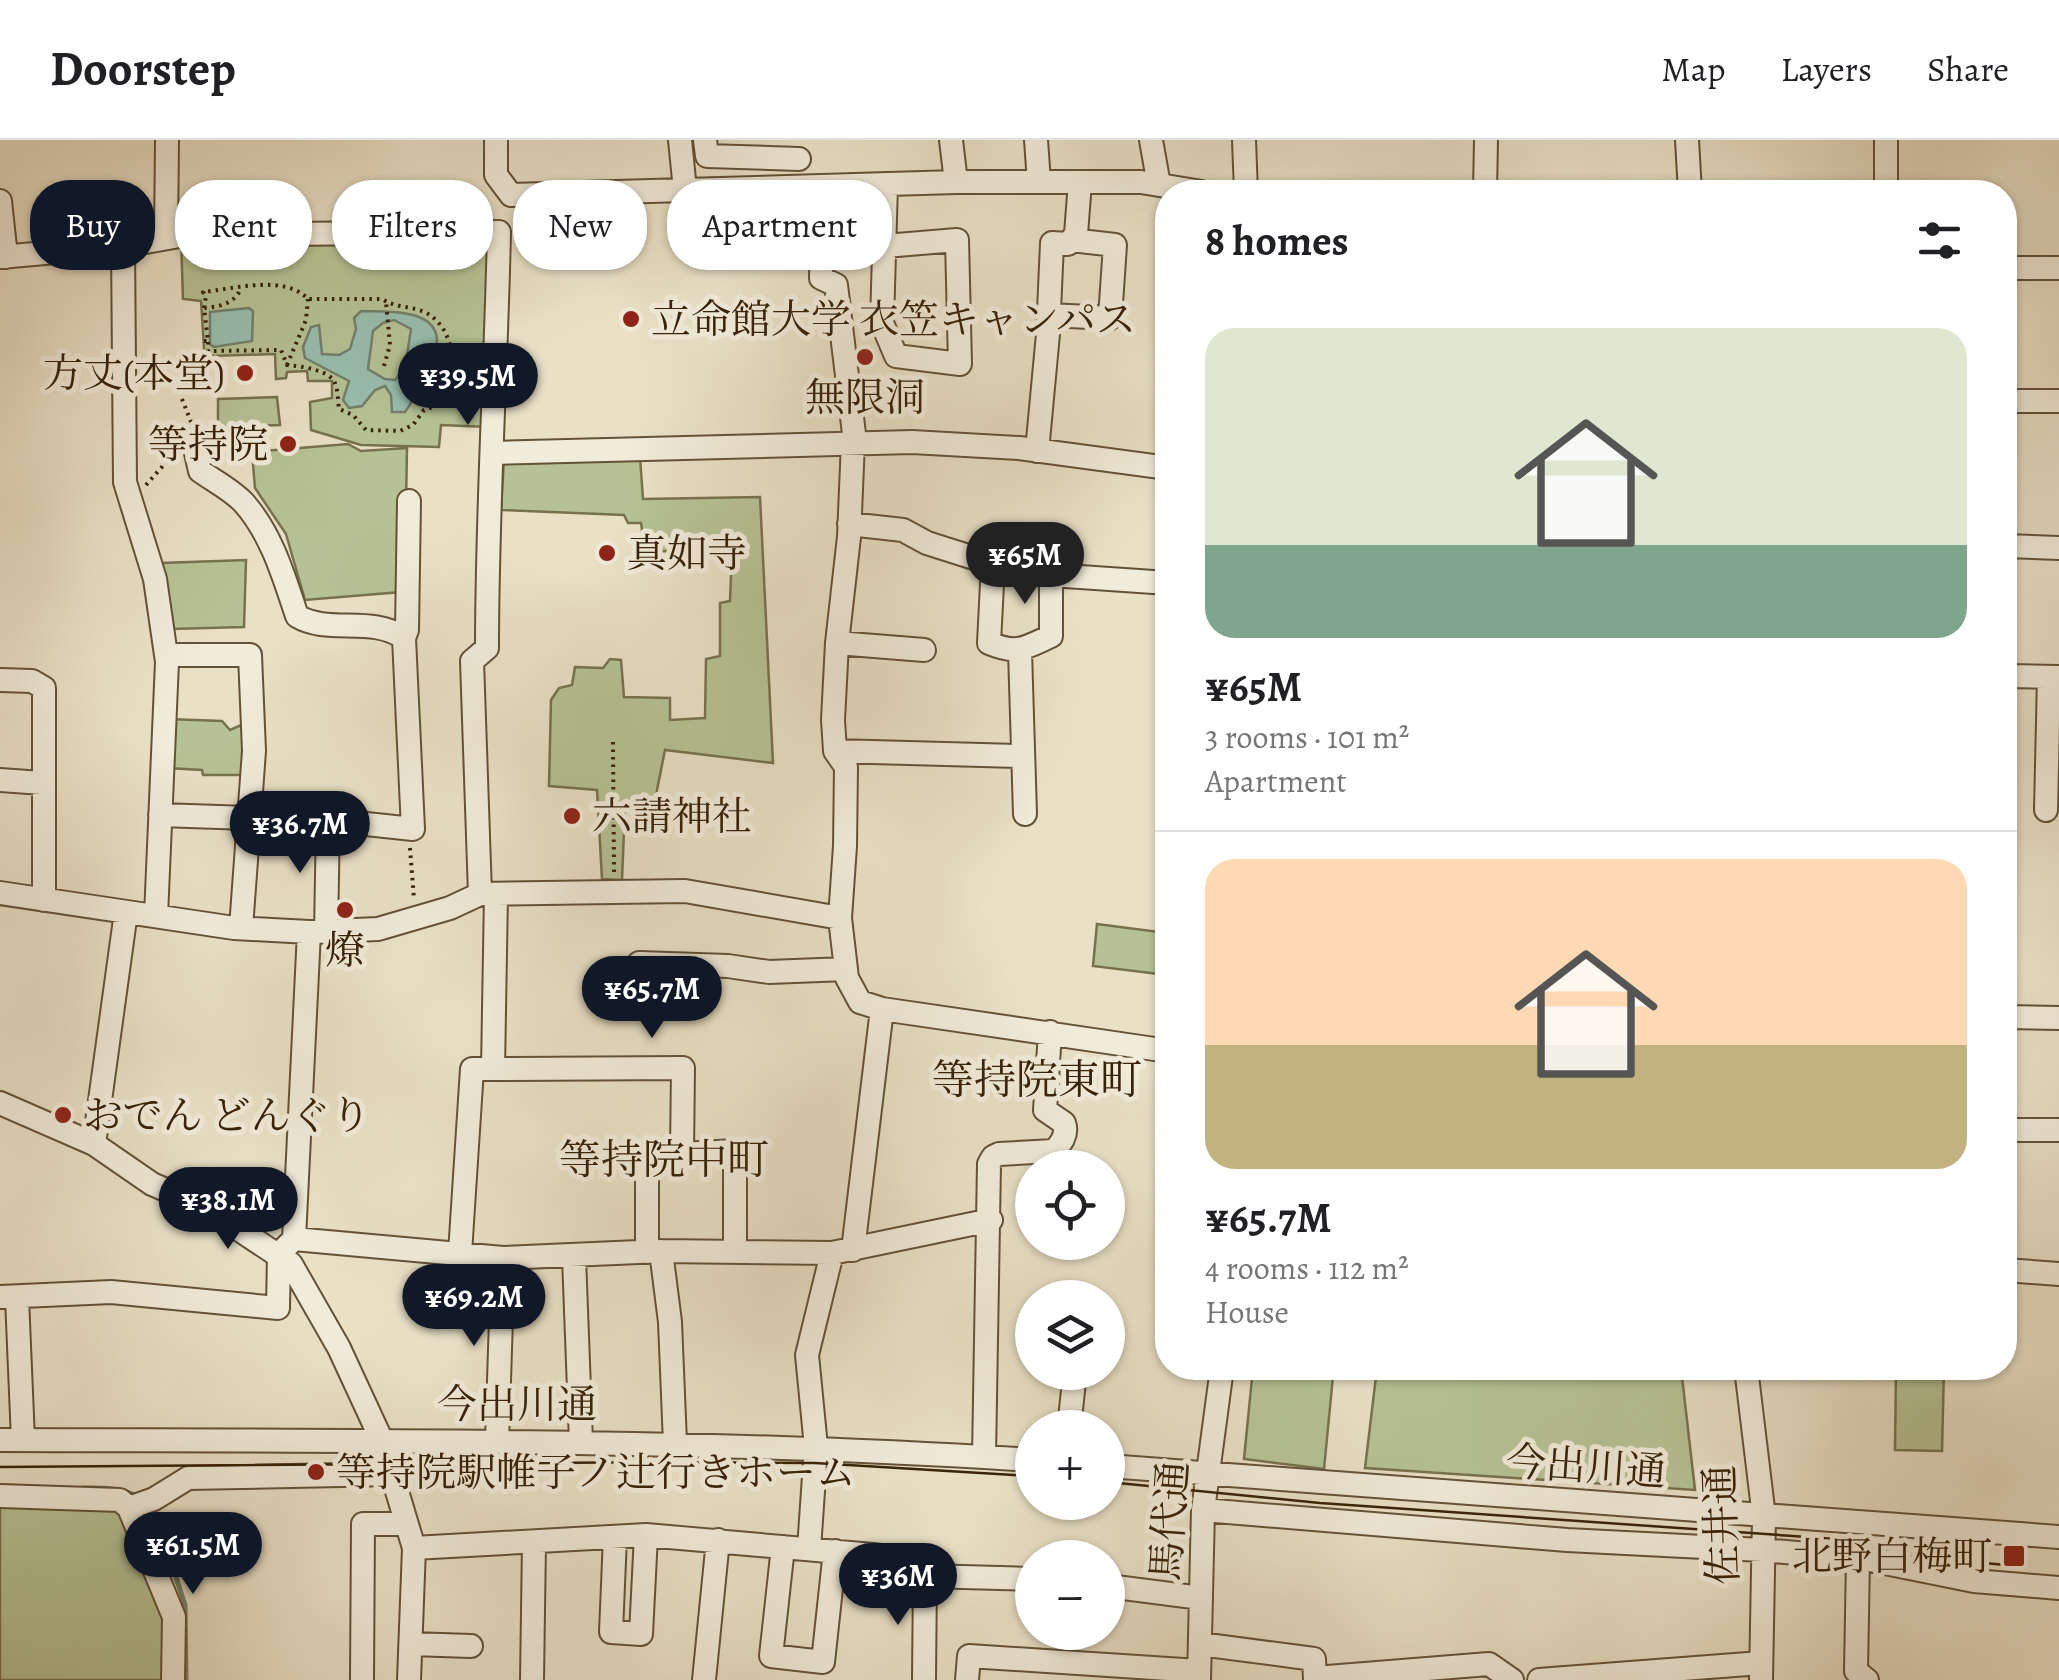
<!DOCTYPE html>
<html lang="en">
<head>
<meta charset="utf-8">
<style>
  :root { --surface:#fff; --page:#f6f6f6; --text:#202124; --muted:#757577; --line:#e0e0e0; --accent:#111827 }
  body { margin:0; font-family:Alegreya,"Noto Serif JP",serif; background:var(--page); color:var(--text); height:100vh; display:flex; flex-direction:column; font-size:38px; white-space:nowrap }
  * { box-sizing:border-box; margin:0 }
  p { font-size:32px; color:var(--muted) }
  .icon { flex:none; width:55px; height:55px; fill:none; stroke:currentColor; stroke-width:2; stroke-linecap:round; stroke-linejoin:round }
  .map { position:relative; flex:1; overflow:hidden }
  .details { position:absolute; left:1155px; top:40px; width:862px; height:1200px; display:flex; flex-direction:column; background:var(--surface); border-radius:40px; box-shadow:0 2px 8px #0004 }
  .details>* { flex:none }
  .hud { position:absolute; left:30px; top:40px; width:950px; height:90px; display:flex; gap:20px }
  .controls { position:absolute; left:1015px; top:1010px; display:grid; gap:20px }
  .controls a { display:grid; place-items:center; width:110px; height:110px; border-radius:50%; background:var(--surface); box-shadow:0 2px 8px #0004; font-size:50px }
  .price { position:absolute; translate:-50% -85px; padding:0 22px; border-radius:35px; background:var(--accent); color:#fff; font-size:32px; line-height:65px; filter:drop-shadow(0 2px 5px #0008) }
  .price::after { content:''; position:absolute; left:50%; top:60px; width:30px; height:22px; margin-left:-15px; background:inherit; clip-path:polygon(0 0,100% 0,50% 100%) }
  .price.active { background:#222; color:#fff }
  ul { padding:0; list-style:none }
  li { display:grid; align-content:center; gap:20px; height:530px; padding:0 50px }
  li+li { border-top:2px solid var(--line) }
  li span { display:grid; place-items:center; height:310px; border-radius:30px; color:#555 }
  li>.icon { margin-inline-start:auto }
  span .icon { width:180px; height:180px; fill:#fffc; stroke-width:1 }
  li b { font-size:42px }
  h2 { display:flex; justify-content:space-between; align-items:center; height:120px; padding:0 50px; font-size:42px }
  .pill { padding:0 35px; border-radius:40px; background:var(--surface); box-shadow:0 2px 8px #0004; font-size:35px; line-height:90px }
  .pill.active { background:var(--accent); color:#fff }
  header { display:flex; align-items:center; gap:60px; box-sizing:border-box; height:140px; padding:0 50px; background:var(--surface); border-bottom:2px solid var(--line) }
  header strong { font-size:48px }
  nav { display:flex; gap:55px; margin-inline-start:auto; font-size:35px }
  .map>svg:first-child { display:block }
</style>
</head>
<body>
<header>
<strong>Doorstep</strong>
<nav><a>Map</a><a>Layers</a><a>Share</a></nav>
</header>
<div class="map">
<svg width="2059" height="1540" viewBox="0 0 2059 1540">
  <rect width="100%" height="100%" fill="#e9e0c6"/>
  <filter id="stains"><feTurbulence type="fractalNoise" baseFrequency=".002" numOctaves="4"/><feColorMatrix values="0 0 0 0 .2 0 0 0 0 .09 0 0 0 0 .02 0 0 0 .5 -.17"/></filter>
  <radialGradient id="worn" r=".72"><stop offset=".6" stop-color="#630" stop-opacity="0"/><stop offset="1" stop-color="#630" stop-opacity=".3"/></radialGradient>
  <!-- green -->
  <path fill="#b6c295" stroke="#77724e" stroke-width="2.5" d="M492 95 488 287 441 285 439 307 361 305 311 290 310 262 332 258V241H308L307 231 287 232 286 238 276 239 275 214 211 216V224H205L201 161 183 159 181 98Z
    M277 257 280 285 218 287V259Z
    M348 304 361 311 407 308 405 419 401 452 305 460 286 394 255 348 252 312Z
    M640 317 643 359 760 357 773 623 665 610 654 665 625 666 622 740 602 739 597 650 549 646 551 560 559 548 572 545 575 527 603 528 610 519 621 520 624 557 670 558V580L705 578 706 519 720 516V463L730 461 732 412 645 411 641 383H628L624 375 501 370 504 319Z
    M246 420 244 487 171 489 161 423Z
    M168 579 222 581 230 590 246 583V635H203L202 630 167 628Z
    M1097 784 1167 793V835L1093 826Z
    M1253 1228 1333 1236 1324 1329 1244 1319Z
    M1377 1228H1681L1695 1350 1365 1328Z
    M1896 1228H1944L1942 1311 1895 1310Z
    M0 1363 117 1365 166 1462 167 1540H0Z"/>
  <!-- water -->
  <path fill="#99beaf" stroke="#72806c" stroke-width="2.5" fill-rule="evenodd" d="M249 168 253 171 252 201 214 207 210 204V172Z
    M361 171C381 172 436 167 437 200 437 208 429 214 426 221 418 238 417 257 405 272H392L391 255 385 246 375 250 362 266 349 268 343 260 349 241 305 218 303 207 311 187 319 185 322 214 339 215 350 209 356 189 354 178ZM394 180 411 189 405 228 395 240 385 239 368 229 373 191 383 183Z"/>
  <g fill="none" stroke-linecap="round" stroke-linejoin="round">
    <!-- stream -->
    <path stroke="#72806c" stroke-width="5" d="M83 1348C104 1348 121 1347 140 1358
      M147 1366 166 1407 185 1465 186 1540"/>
    <!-- minor casing -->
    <g stroke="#645237" stroke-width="26">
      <path id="minor" d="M496 0V35L511 55 685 50
        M680 0 685 50 956 42H1141L1202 52
        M705 0 707 16 799 19
        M951 0 956 42
        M1036 0 1039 42
        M1151 0 1159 45
        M1244 0 1246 52
        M1687 0 1690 52
        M1886 0V52
        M823 46 821 138 836 145 855 302
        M1485 52 1486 0
        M0 61 6 117
        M166 96 167 0
        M123 106 125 342 155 439 167 522 156 776
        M885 106 957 100 960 224 896 216 882 183 886 44
        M0 117 123 106 185 95 499 92C496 231 487 369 487 508L472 521 480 754
        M2005 128H2059
        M1049 175 1110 178 1115 105 1071 100
        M2005 261H2059
        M193 300 200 331C214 341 232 350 244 363 272 395 284 437 297 476 329 495 371 475 404 498
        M1037 311 1048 194 1052 103 1068 104 1076 94 1080 42
        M493 313 912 302 1019 308 1168 328
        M849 384 903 390 927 403 993 424 1051 435 1168 443
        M2005 406 2059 408
        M993 424 989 503C1017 515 1025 508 1051 496V435
        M837 503 924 510
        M1020 511 1025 674
        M166 515H250L254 611 241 788
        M2005 536 2059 537
        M0 540 32 541 44 548V760
        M835 611 1021 616
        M0 640 42 643
        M2046 670 2049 537
        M160 675 338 681 413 689 404 498 407 490 409 361
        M0 753 234 788 309 792 378 789 450 768 480 754 685 751 840 778 847 838 860 862 882 869 1168 911
        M840 778 845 706 846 627 835 611 833 580 837 503 849 397 853 302
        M326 792 328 680
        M639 823 728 826 769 832 846 829
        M2005 877 2059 878
        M493 929 683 928 682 1014
        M0 963 94 1004 152 1044 205 1067 291 1124 339 1208 382 1301 414 1408 646 1395 873 1415 903 1419 925 1436 1032 1439
        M2005 990H2059
        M94 1004 126 772
        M294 1099 309 792
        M853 1110 882 869
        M661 1111 670 1182 675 1303
        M647 1112V1016L735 1011V1111
        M460 1113 472 929H493L496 754
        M574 1117 581 1302
        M2005 1130 2059 1134
        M0 1157 111 1152 278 1168 279 1114 294 1099 503 1118 661 1111 832 1113 991 1080
        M17 1158 23 1300
        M1746 1228 1764 1377 1761 1540
        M1069 1288 1075 1232
        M0 1300C345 1301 689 1298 1032 1320
        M497 1301 503 1118
        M984 1317 989 1024 993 1017 999 1014 1054 1011C1062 1003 1068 994 1064 983L1045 970 1050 892
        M1108 1326 2059 1397
        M0 1356 120 1360 129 1368
        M1203 1370 1567 1400 1762 1410 1865 1419 1974 1441 2059 1448
        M615 1397 611 1492 641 1494 646 1395
        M783 1407 771 1516 823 1522 835 1411
        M809 1409 816 1307 807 1215 832 1113
        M1858 1419 1856 1531 1867 1540
        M1108 1446 1201 1458
        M411 1504 471 1506
        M1200 1504 1314 1519 1315 1540
        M1315 1538 1489 1524 1512 1540
        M173 1540 174 1477 129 1368 154 1359 188 1338 392 1334
        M362 1540 363 1384H405
        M409 1540 414 1408
        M532 1540 534 1402
        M704 1540 718 1400
        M924 1540 925 1436
        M967 1540 969 1516 1199 1531
        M1199 1540 1203 1370 1222 1228
        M1539 1540 1761 1523"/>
    </g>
    <!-- path -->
    <path stroke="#382207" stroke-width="4" stroke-dasharray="2.5 5" stroke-linecap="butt" d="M204 168 206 156 203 152C233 149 284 134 308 159H382C394 167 408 166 422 171 448 181 457 215 451 241 449 249 444 256 442 264L424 270 413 285 400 291 366 290 353 275 339 269C338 262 338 250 335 243 330 230 300 226 287 225L281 210 208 211V201
      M204 201H208L204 168C218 167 234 164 240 150
      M287 225 306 180 308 159
      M384 226 390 205 386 162
      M182 259 191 282
      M146 345 176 311
      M613 602 614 732
      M410 708 414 759"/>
    <!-- minor -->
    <use href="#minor" stroke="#f1ebda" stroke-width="22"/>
    <!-- tram -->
    <path stroke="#382207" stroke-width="2.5" d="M0 1327 669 1322 815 1323 1032 1336
      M1108 1342 1320 1363 1880 1402 1963 1421 2016 1426"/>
  </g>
  <!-- markers -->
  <g fill="#8f2418" stroke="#f1ebda" stroke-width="4">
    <circle cx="631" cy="179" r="10"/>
    <circle cx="865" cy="217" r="10"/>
    <circle cx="245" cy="233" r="10"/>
    <circle cx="288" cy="304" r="10"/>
    <circle cx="607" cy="413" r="10"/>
    <circle cx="572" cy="676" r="10"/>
    <circle cx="345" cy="770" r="10"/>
    <circle cx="63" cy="975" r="10"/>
    <circle cx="316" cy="1332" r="10"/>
    <rect x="2002" y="1404" width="24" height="24" rx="5"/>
  </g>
  <g text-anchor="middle" stroke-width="10" stroke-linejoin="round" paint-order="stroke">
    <!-- poi labels -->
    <g font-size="40" fill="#382207" stroke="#f1ebda" text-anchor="start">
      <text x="651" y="193">立命館大学 衣笠キャンパス</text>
      <text x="225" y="247" text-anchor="end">方丈(本堂)</text>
      <text x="865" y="271" text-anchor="middle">無限洞</text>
      <text x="268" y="318" text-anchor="end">等持院</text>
      <text x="627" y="427">真如寺</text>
      <text x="592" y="690">六請神社</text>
      <text x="345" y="824" text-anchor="middle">燎</text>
      <text x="83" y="989">おでん どんぐり</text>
      <text x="336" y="1346">等持院駅帷子ノ辻行きホーム</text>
      <text x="1992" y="1430" text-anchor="end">北野白梅町</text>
    </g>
    <!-- street labels -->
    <g font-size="40" fill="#382207" stroke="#f1ebda">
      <text x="517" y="1278">今出川通</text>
      <text transform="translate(1586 1326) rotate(4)" y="14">今出川通</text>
      <text transform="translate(1169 1381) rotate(-86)" y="14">馬代通</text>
      <text transform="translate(1721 1385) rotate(-92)" y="14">佐井通</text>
    </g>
    <!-- neighbourhood labels -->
    <g font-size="42" fill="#382207" stroke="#f1ebda">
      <text x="1037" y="954">等持院東町</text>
      <text x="664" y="1034">等持院中町</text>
    </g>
  </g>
  <rect width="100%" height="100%" filter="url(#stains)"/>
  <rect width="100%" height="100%" fill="url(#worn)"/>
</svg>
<div class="controls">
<a><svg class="icon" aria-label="locate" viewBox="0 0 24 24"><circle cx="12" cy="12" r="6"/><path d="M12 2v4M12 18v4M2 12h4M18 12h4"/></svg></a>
<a><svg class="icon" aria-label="layers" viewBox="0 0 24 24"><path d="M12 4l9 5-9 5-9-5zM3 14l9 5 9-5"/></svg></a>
<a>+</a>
<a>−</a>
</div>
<b class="price" style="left:468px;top:288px">¥39.5M</b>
<b class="price active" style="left:1025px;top:467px">¥65M</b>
<b class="price" style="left:300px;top:736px">¥36.7M</b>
<b class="price" style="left:652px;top:901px">¥65.7M</b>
<b class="price" style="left:228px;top:1112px">¥38.1M</b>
<b class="price" style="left:474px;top:1209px">¥69.2M</b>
<b class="price" style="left:193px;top:1457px">¥61.5M</b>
<b class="price" style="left:898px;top:1488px">¥36M</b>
<div class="hud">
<a class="pill active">Buy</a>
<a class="pill">Rent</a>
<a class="pill">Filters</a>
<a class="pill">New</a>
<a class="pill">Apartment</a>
</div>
<section class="details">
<h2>8 homes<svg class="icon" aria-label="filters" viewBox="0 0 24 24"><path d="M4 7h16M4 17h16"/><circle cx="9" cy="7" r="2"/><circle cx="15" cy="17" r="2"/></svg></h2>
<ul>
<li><span style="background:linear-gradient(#dfe7d0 70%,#7fa58c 0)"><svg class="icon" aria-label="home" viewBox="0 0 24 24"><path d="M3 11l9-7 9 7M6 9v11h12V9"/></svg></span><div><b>¥65M</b><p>3 rooms · 101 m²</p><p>Apartment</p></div></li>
<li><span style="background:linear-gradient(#ffd9b3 60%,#c2b280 0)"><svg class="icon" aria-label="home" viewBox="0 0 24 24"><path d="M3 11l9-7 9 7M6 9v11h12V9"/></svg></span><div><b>¥65.7M</b><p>4 rooms · 112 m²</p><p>House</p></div></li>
</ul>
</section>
</div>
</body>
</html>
